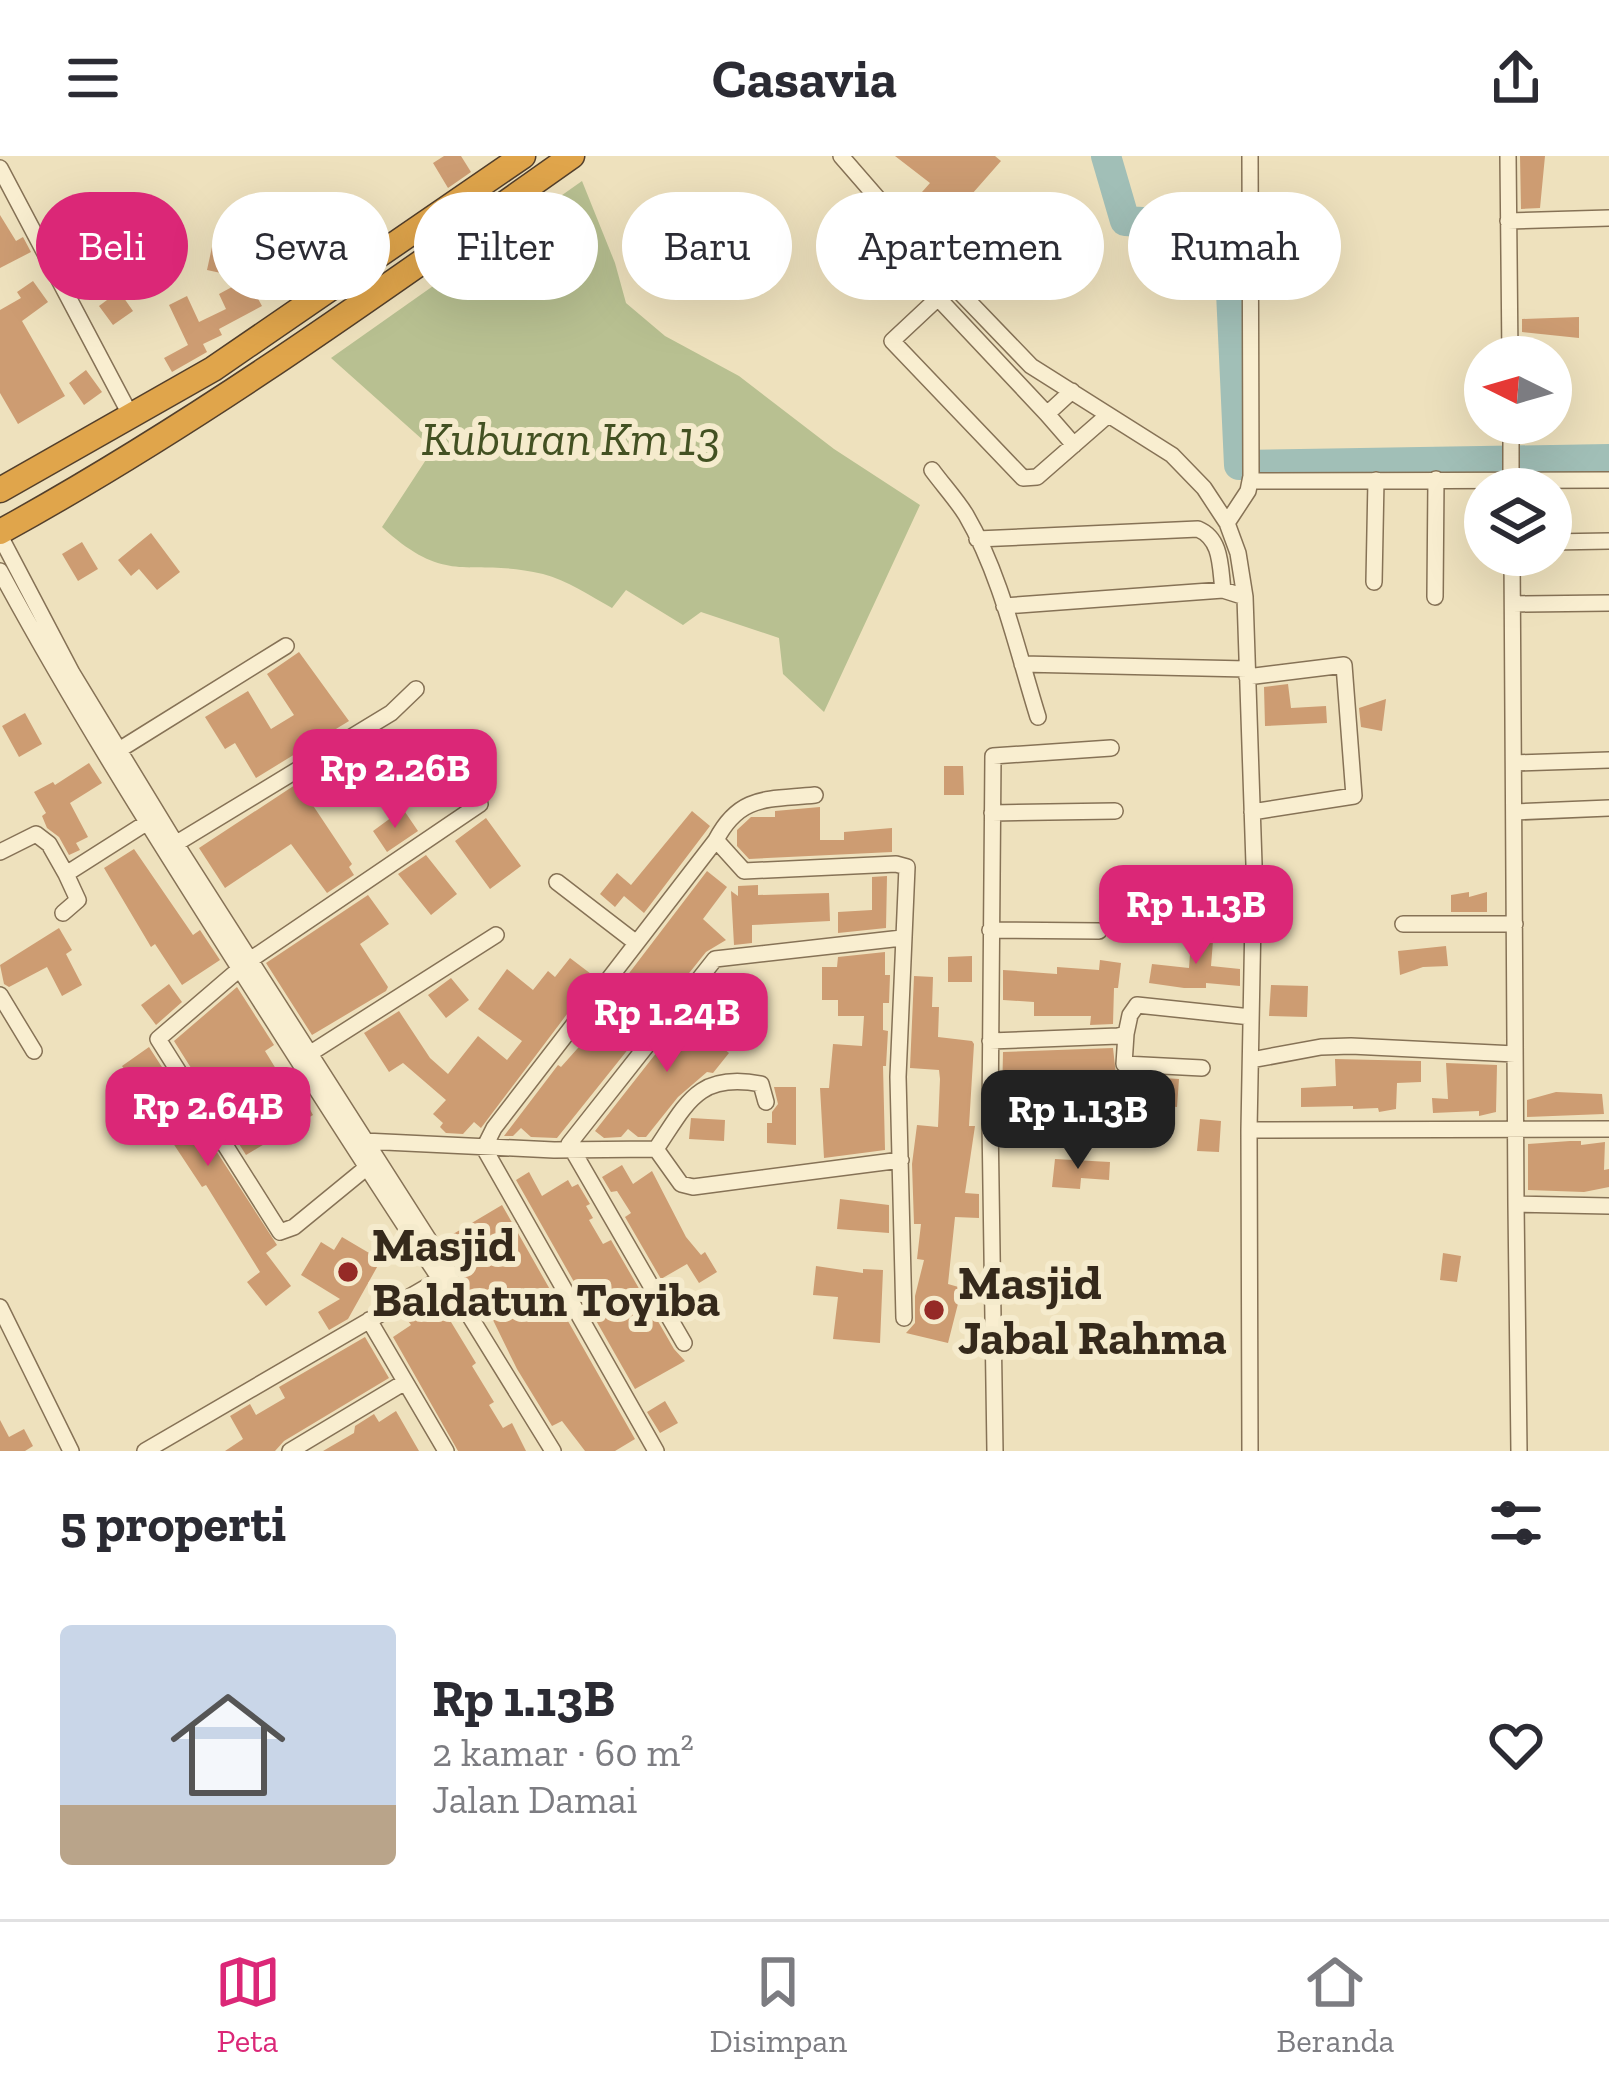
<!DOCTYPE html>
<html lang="id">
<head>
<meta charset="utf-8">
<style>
  :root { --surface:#fff; --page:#f7f7f7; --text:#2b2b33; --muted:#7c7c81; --line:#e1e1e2; --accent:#db2777 }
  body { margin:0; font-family:"Zilla Slab",serif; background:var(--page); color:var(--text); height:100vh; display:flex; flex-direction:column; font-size:45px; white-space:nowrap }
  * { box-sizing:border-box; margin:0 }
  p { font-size:39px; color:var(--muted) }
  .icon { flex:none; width:66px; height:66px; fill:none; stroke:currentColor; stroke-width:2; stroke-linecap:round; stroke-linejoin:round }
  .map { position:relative; height:1295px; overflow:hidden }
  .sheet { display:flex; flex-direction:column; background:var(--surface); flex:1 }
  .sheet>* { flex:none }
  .hud { position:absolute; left:36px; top:36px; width:1539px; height:108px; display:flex; gap:24px }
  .needle { width:78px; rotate:275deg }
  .buttons { position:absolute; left:1464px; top:180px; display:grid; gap:24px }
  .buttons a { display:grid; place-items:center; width:108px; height:108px; border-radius:50%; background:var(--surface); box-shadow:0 12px 48px #0002; font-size:60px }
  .price { position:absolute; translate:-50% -102px; padding:0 27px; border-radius:24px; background:var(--accent); color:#fff; font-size:39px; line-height:78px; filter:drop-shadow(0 3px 6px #0008) }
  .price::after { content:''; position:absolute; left:50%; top:72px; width:36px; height:27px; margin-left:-18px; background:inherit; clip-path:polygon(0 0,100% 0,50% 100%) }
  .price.selected { background:#222; color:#fff }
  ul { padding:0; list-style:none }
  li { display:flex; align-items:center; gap:36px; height:300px; padding:0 60px }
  li span { display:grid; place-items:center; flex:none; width:336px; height:240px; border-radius:12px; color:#555 }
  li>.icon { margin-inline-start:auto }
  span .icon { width:144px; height:144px; fill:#fffc; stroke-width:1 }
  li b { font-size:51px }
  h2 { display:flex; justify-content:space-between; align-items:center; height:144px; padding:0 60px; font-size:51px }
  .pill { padding:0 42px; border-radius:54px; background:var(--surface); box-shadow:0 12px 48px #0002; font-size:42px; line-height:108px }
  .pill.selected { background:var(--accent); color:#fff }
  header { display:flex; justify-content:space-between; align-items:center; height:156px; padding:0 60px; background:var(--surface); font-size:54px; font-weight:700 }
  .dock { display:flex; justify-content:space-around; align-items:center; height:168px; border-top:3px solid var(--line); background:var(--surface); font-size:33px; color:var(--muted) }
  .dock a { display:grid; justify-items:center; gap:6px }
  .dock .selected { color:var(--accent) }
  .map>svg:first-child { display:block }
</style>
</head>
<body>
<header><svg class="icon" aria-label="menu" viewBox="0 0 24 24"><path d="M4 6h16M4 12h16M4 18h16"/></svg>Casavia<svg class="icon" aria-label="share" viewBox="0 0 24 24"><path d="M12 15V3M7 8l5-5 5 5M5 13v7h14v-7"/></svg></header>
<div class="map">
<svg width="1609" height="1295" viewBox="0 0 1609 1295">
  <rect width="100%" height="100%" fill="#eee1bd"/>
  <!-- cemetery -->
  <path fill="#b8c091" d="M582 25 615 107 626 147 665 180 739 220 834 293 920 349 824 556 783 518 779 482 701 456 683 469 626 434 612 452C590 440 567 424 543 418 470 400 449 433 382 371L433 293 331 202Z"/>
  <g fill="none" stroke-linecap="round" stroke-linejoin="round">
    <!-- river -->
    <path stroke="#a1bfb7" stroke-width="30" d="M1106 0 1125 65 1228 71 1239 309 1609 303"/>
  </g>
  <!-- building -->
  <path fill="#cd9c72" d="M444 0H461L471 16 448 32 433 7Z
    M895 0H995L1001 5 943 71 914 45 930 27Z
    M1520 0H1545L1540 52 1521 53Z
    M283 37 296 61 275 73 262 50Z
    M87 49 98 65 124 49 144 82 113 101 118 109 103 118 91 96 96 94 73 58Z
    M0 59 16 85 23 81 31 96 0 112Z
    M295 87 307 109 256 139 262 150 219 173 222 179 203 188 207 196 172 216 164 202 188 189 169 149 187 140 199 166 226 153 219 138 265 113 262 107Z
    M212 91 235 96 230 119 207 114Z
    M33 125 48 146 22 165 65 240 18 268 0 237V154L21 142 17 136Z
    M119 135 133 155 113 169 99 150Z
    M1579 161V182L1522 176V163Z
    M86 214 102 236 84 249 69 227Z
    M151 377 180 416 157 434 139 413 131 420 118 404Z
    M82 386 98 413 78 425 62 398Z
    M299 496 349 565 256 622 235 587 225 593 205 561 248 535 271 573 294 559 267 518Z
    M1288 528 1291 552 1326 550 1327 567 1265 570 1264 531Z
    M1386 543 1382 575 1361 571 1359 552Z
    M25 557 42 588 19 601 2 570Z
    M89 607 102 627 70 647 88 681 76 687 80 694 69 699 59 681 47 672 42 660 46 657 34 636 53 626 55 629Z
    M944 610H963L964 639H944Z
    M298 627 352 708 349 711 354 719 327 737 291 688 225 732 199 692Z
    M820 651V684H844V676L892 672V696L749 703 737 690V674L751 661H775V655Z
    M403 653 418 675 387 696 373 675Z
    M692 655 710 670 644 757 624 740 615 751 600 738 617 717 631 729Z
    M486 662 521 710 490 733 455 685Z
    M134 693 193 779 200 774 220 804 182 829 155 788 151 791 104 712Z
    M426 699 457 738 431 759 398 718Z
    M707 715 727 731 703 763 726 784 706 796 557 982 531 981 521 972 513 980H504L558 909 561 911 602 865 622 837 617 833Z
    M887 720 886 772 838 777V756L872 754V721Z
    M758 729V739L829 737 830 765 752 769V787L734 789 731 735 738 740V730Z
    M1469 736V741L1487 736V756H1451V739Z
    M368 739 389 768 360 788 388 831 386 835 312 879 266 807Z
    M1192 771 1214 772 1211 810 1240 813V830L1206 827V832H1184L1149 827 1152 808 1189 812Z
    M59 772 72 794 66 798 82 829 62 840 47 811 9 831 4 828 0 809Z
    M1446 790 1448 810 1423 811 1400 819 1398 795Z
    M885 796V819H890L889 847H883V874L888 875 886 910H883L885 994 824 1002 820 932H829L833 888 862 890 864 860H838V844H822V811H837L838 801Z
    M972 800V826H948V801Z
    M570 802 595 821 481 972 474 966 463 978 446 977 440 971 443 967 433 958 446 944 403 907 389 916 364 877 399 855 430 902 448 918 478 880 507 904 522 885 478 853 507 813 533 834 548 815 555 821Z
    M1100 804 1121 807 1118 832H1114L1113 868 1090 869 1091 860H1034V846L1003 844V814L1057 818V811L1099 814Z
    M914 820 933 821 932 851H939L938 881 972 885 974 888 969 970H975L965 1037 979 1038V1062L955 1061 948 1128 962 1132 948 1187 906 1177 915 1167V1140L924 1104 917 1103 921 1068H914L912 1008 917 969 938 971 940 923 939 914 910 912Z
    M451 822 469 844 446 862 428 839Z
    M169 828 182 846 156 869 141 849Z
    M1271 829 1308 830 1307 861 1269 860Z
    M237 831 274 889 265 895 292 939 300 935 313 959 246 999 174 885Z
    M701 840 719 856 704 877 729 897 713 917 707 916 678 941 646 981H638L628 973 621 981 604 982 595 975Z
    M149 891 277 1089 266 1097 291 1130 266 1150 247 1126 260 1116 206 1029 202 1031 122 910Z
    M1113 892 1116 919 1179 923 1177 951 1135 948V942L1088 935 1087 940 1063 938 1060 962 1033 959 1035 947 1002 944 1003 896Z
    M1335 903 1421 905V926L1397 927 1396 953 1379 956 1378 952 1353 953V950L1301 951V932L1336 930Z
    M1446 907 1497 909 1496 956 1479 960V955L1433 957 1432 942 1448 943Z
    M774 931H796V989L767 987V967H772V956L778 948Z
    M1556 936 1602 938 1604 958 1527 961V944Z
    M691 962 725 964 724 985 689 983Z
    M1200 963 1221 965 1219 996 1197 995Z
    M1570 985H1581V989L1605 986 1604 1014 1609 1013V1031L1584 1036 1528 1034V988Z
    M1055 1003 1110 1006 1109 1024 1081 1022 1080 1033 1052 1031Z
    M622 1009 633 1028 652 1015 686 1081 701 1099 705 1096 717 1116 699 1127 687 1108 661 1123 625 1061 631 1057 617 1035 611 1036 599 1016 602 1021Z
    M529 1016 542 1040 568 1024 572 1031 578 1028 590 1048 586 1050 593 1062 589 1064 603 1088 611 1084 674 1193 685 1205 635 1233 516 1024Z
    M840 1043 889 1049V1077L837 1073Z
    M502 1049 635 1283 615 1295H585L562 1265 552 1270 517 1213 492 1162 487 1165 464 1129 460 1111 443 1084Z
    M342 1081 381 1104 348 1163 329 1174 318 1156 340 1143 301 1119 321 1086 334 1094Z
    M1443 1097 1461 1100 1457 1126 1440 1124Z
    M816 1110 863 1117V1113L883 1114 880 1187 833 1183 838 1141 813 1139Z
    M437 1143 476 1207 472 1210 494 1246 489 1249 503 1272 512 1267 526 1295H458L393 1181 411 1169 406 1162Z
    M365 1181 389 1222 284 1285 275 1295H225L243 1283 230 1260 250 1248 256 1259 285 1242 279 1231Z
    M665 1245 678 1267 660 1277 647 1256Z
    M396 1255 419 1295H323L354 1277 355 1270 374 1258 379 1266Z
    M0 1264 9 1281 24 1273 33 1290 25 1295H0Z"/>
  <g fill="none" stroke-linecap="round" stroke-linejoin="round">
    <!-- minor casing -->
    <g stroke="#867256" stroke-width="18">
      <path id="minor" d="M841 0 953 129 1031 210 1172 299 1204 332 1227 367 1238 397 1245 441 1254 708 1249 974 1250 1295
        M1508 0 1510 201
        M0 12 132 262
        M1508 65 1609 62
        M1072 235 1047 258 1074 289
        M1047 258 938 142 892 185 1023 322 1037 321 1108 259
        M1511 267V330
        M932 314C943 329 956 343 966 359 1001 419 1017 494 1038 561
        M1250 325 1609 324
        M1227 367 1248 335 1251 320 1250 0
        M0 380 72 517 176 688 450 1117 453 1133 440 1123C372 1021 307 918 241 815 157 683 74 552 0 415
        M977 383 1198 373C1222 383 1220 411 1223 434
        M1551 386 1609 385
        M1512 399 1516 1048 1609 1050
        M1374 426 1376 324
        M1435 441 1436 323
        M1513 448 1609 447
        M1004 450 1223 434 1245 441
        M1022 508 1247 513
        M1247 521 1344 509 1354 640 1252 656
        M119 594 286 490
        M1514 607 1609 604
        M1515 656 1609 652
        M992 657 1115 655
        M716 684C740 638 768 644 815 639
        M167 693 391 557 416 533
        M0 696 36 678 49 688 66 718 154 662
        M557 726 635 786
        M63 757 78 744 66 718
        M1403 768H1515
        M990 774 1099 775
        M0 839 34 895
        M1126 878 1124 908 1202 912
        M990 885 1118 880 1126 878 1130 859 1137 849 1251 861
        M306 900 496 779
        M1251 904 1321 891 1351 890 1515 898
        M1249 974 1609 973
        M364 985 554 994 656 993C687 947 698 916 761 928L766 946
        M656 993 681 1028 693 1031 901 1004
        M366 1012 294 1071 280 1076 158 883 250 804 480 648
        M1516 1048 1519 1295
        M453 1133 553 1295
        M0 1151 71 1295
        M369 1164 446 1295
        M684 1187 569 988 715 803 902 782
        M145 1295 449 1118
        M290 1295 405 1226
        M656 1295 484 992 494 972 716 684 744 715 896 708 907 711 898 921 904 1162
        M995 1295 990 964 993 600 1111 592"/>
    </g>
    <!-- highway casing -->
    <g stroke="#533f2b" stroke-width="27">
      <path id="highway" d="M0 334 213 213 523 0
        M0 376C200 266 385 132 572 0"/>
    </g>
    <!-- minor -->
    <use href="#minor" stroke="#f9eed0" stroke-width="15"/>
    <!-- highway -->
    <use href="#highway" stroke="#e0a54b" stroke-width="24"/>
  </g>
  <!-- markers -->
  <g fill="#952a26" stroke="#f5ebcd" stroke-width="4.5">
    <circle cx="348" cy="1116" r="12"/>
    <circle cx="934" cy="1154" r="12"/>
  </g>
  <g text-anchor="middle" stroke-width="12" stroke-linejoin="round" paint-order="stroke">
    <!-- park labels -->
    <g font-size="48" font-style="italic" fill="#435122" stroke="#f5ebcd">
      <text x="571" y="299">Kuburan Km 13</text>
    </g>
    <!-- poi labels -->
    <g font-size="48" font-weight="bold" fill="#35291b" stroke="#f5ebcd" text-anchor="start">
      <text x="372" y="1105">Masjid<tspan x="372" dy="55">Baldatun Toyiba</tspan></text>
      <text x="958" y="1143">Masjid<tspan x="958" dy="55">Jabal Rahma</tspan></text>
    </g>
  </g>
</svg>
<div class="buttons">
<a><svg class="needle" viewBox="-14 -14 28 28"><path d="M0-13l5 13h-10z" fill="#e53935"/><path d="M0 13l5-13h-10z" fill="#7c7c81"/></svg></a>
<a><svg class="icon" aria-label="layers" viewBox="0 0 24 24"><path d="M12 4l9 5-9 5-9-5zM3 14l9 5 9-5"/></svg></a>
</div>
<b class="price" style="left:395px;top:675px">Rp 2.26B</b>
<b class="price" style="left:1196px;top:811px">Rp 1.13B</b>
<b class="price" style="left:667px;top:919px">Rp 1.24B</b>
<b class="price" style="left:208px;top:1013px">Rp 2.64B</b>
<b class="price selected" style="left:1078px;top:1016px">Rp 1.13B</b>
<div class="hud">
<a class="pill selected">Beli</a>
<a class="pill">Sewa</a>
<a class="pill">Filter</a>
<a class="pill">Baru</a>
<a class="pill">Apartemen</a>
<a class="pill">Rumah</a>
</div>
</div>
<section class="sheet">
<h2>5 properti<svg class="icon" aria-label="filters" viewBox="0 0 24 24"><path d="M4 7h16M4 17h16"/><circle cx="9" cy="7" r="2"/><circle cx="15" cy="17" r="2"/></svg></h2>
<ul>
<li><span style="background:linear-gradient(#c9d6e8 75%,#b9a48a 0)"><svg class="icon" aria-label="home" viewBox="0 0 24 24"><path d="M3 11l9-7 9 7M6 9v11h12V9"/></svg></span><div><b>Rp 1.13B</b><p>2 kamar · 60 m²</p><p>Jalan Damai</p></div><svg class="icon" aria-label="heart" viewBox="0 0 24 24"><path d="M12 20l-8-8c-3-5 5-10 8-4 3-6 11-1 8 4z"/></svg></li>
</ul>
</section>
<nav class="dock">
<a class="selected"><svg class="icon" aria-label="map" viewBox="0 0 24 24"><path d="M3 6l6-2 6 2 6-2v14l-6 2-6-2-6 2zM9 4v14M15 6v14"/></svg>Peta</a>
<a><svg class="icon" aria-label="saved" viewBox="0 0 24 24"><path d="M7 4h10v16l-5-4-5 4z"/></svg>Disimpan</a>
<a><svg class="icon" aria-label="home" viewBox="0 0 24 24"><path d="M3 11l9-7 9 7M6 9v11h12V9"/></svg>Beranda</a>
</nav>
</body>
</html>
